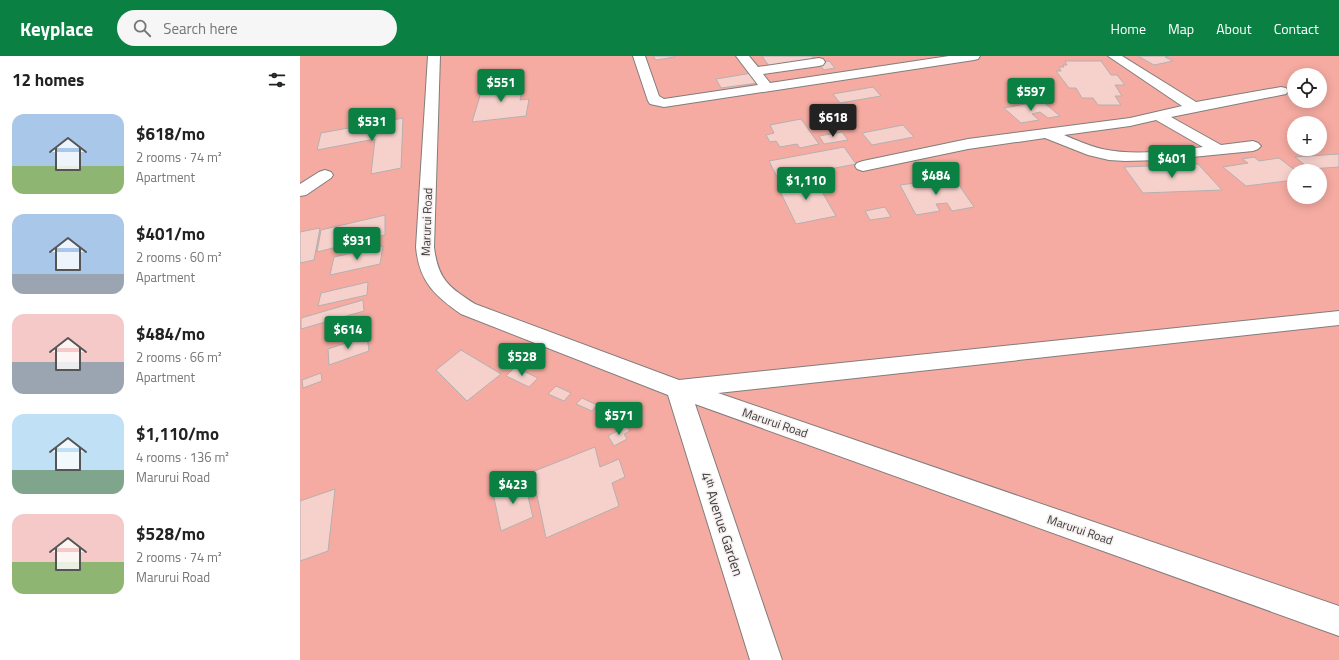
<!DOCTYPE html>
<html lang="en">
<head>
<meta charset="utf-8">
<style>
  :root { --surface:#fff; --page:#f6f6f6; --text:#222; --muted:#767676; --accent:#0b8043 }
  body { margin:0; font-family:"Titillium Web",sans-serif; background:var(--page); color:var(--text); height:100vh; display:flex; flex-direction:column; font-size:15px; white-space:nowrap }
  * { box-sizing:border-box; margin:0 }
  p { font-size:13px; color:var(--muted) }
  .icon { flex:none; width:22px; height:22px; fill:none; stroke:currentColor; stroke-width:2; stroke-linecap:round; stroke-linejoin:round }
  .map { position:relative; flex:1; overflow:hidden }
  .details { display:flex; flex-direction:column; background:var(--surface); width:300px }
  .details>* { flex:none }
  .tools { position:absolute; left:987px; top:12px; display:grid; gap:8px }
  .tools a { display:grid; place-items:center; width:40px; height:40px; border-radius:50%; background:var(--surface); box-shadow:0 2px 10px #0003; font-size:20px }
  .price { position:absolute; translate:-50% -34px; padding:0 9px; border-radius:4px; background:var(--accent); color:#fff; font-size:13px; line-height:26px; filter:drop-shadow(0 1px 2px #0008) }
  .price::after { content:''; position:absolute; left:50%; top:24px; width:12px; height:9px; margin-left:-6px; background:inherit; clip-path:polygon(0 0,100% 0,50% 100%) }
  .price.selected { background:#222; color:#fff }
  ul { padding:0; list-style:none }
  li { display:flex; align-items:center; gap:12px; height:100px; padding:0 12px }
  li span { display:grid; place-items:center; flex:none; width:112px; height:80px; border-radius:12px; color:#555 }
  li>.icon { margin-inline-start:auto }
  span .icon { width:48px; height:48px; fill:#fffc; stroke-width:1 }
  li b { font-size:17px }
  h2 { display:flex; justify-content:space-between; align-items:center; height:48px; padding:0 12px; font-size:17px }
  header { display:flex; align-items:center; gap:24px; box-sizing:border-box; height:56px; padding:0 20px; background:var(--accent); color:#fff }
  header strong { font-size:19px }
  nav { display:flex; gap:22px; margin-inline-start:auto; font-size:14px }
  .search { width:280px; height:36px; background:var(--page); display:flex; align-items:center; gap:10px; box-sizing:border-box; padding:0 14px; border-radius:22px; color:var(--muted); font-size:15px }
  main { display:flex; flex:1; min-height:0 }
  .map>svg:first-child { display:block }
</style>
</head>
<body>
<header>
<strong>Keyplace</strong>
<div class="search"><svg class="icon" aria-label="search" viewBox="0 0 24 24"><circle cx="10" cy="10" r="6"/><path d="M15 15l6 6"/></svg>Search here</div>
<nav><a>Home</a><a>Map</a><a>About</a><a>Contact</a></nav>
</header>
<main>
<section class="details">
<h2>12 homes<svg class="icon" aria-label="filters" viewBox="0 0 24 24"><path d="M4 7h16M4 17h16"/><circle cx="9" cy="7" r="2"/><circle cx="15" cy="17" r="2"/></svg></h2>
<ul>
<li><span style="background:linear-gradient(#a9c7e8 65%,#8fb573 0)"><svg class="icon" aria-label="home" viewBox="0 0 24 24"><path d="M3 11l9-7 9 7M6 9v11h12V9"/></svg></span><div><b>$618/mo</b><p>2 rooms · 74 m²</p><p>Apartment</p></div></li>
<li><span style="background:linear-gradient(#a9c7e8 75%,#9aa5b1 0)"><svg class="icon" aria-label="home" viewBox="0 0 24 24"><path d="M3 11l9-7 9 7M6 9v11h12V9"/></svg></span><div><b>$401/mo</b><p>2 rooms · 60 m²</p><p>Apartment</p></div></li>
<li><span style="background:linear-gradient(#f6c9c9 60%,#9aa5b1 0)"><svg class="icon" aria-label="home" viewBox="0 0 24 24"><path d="M3 11l9-7 9 7M6 9v11h12V9"/></svg></span><div><b>$484/mo</b><p>2 rooms · 66 m²</p><p>Apartment</p></div></li>
<li><span style="background:linear-gradient(#bfe0f5 70%,#7fa58c 0)"><svg class="icon" aria-label="home" viewBox="0 0 24 24"><path d="M3 11l9-7 9 7M6 9v11h12V9"/></svg></span><div><b>$1,110/mo</b><p>4 rooms · 136 m²</p><p>Marurui Road</p></div></li>
<li><span style="background:linear-gradient(#f6c9c9 60%,#8fb573 0)"><svg class="icon" aria-label="home" viewBox="0 0 24 24"><path d="M3 11l9-7 9 7M6 9v11h12V9"/></svg></span><div><b>$528/mo</b><p>2 rooms · 74 m²</p><p>Marurui Road</p></div></li>
</ul>
</section>
<div class="map">
<svg width="1039" height="604" viewBox="0 0 1039 604">
  <rect width="100%" height="100%" fill="#f5f0ef"/>
  <!-- green -->
  <path fill="#f5aba1" fill-rule="evenodd" d="M0 0H1039V604H0ZM994 19H1020V45H994ZM994 67H1020V93H994ZM994 115H1020V141H994Z"/>
  <!-- building -->
  <path fill="#f6d1cc" stroke="#b5b0af" d="M353 0H375V1L356 4Z
    M462 0H512L515 4 469 10Z
    M838 0H869L865 1 873 5 854 9Z
    M529 5 535 12 524 14 518 7Z
    M765 5H801L811 19H817L825 29H815L822 40H815L821 49H798L793 42H782L776 32H769L756 15H761L759 11H764L763 9H767Z
    M452 17 458 27 421 32 416 23Z
    M224 26 220 44 229 43 226 60 172 66 183 30Z
    M573 31 581 40 540 47 533 38Z
    M742 45 760 60 748 62 740 56 732 58 739 64 721 67 704 52Z
    M103 62 101 112 71 118 75 83 17 94 21 77Z
    M501 63 519 88 500 92 497 88 480 91 476 85 470 86 466 79 474 77 470 69Z
    M603 69 614 81 572 89 562 77Z
    M542 76 548 84 524 88 519 80Z
    M544 91 556 108 478 123 469 105Z
    M1039 98V111L1010 113 995 101Z
    M954 101 959 105 979 102 996 115H994V124L946 130 923 111 948 107 942 103Z
    M898 108 922 134 843 137 824 111Z
    M514 122 536 160 496 168 477 129Z
    M654 122 674 151 652 155 647 147 636 148 640 155 616 159 600 129Z
    M585 151 591 161 570 164 565 155Z
    M85 159V179L17 196 21 174Z
    M20 172 14 204 0 207V176Z
    M83 190 80 208 30 219 34 201Z
    M68 226 67 239 18 250 21 237Z
    M63 244 64 255 1 273V262Z
    M67 280 69 295 29 309 28 293Z
    M161 294 201 318 167 345 136 314Z
    M215 311 238 322 229 331 206 320Z
    M21 317 22 325 3 332 2 324Z
    M256 330 271 337 264 345 248 338Z
    M282 342 297 349 292 355 276 348Z
    M326 370 330 375 324 378 327 383 314 390 308 380Z
    M295 391 300 411 319 403 325 421 312 427 319 450 246 482 232 416Z
    M224 424 233 461 201 475 193 437Z
    M35 433 28 495 0 505V445Z"/>
  <g fill="none" stroke-linecap="round" stroke-linejoin="round">
    <!-- minor casing -->
    <g stroke="#817d7c" stroke-width="2">
      <path id="minor" d="M128 0H140L134 191C138 224 149 231 175 248L379 324 1039 255V269L418 337 1039 550V580L395 348 482 604H450L368 339 161 258C134 239 119 225 116 191Z
        M333 0H345L359 40 364 43 458 29 436 0H449L458 11 519 2 523 3 525 6 523 9 519 10 463 18 470 27 649 0H680L678 3 674 4 364 51 350 48 348 45Z
        M808 0H822L896 46 981 31 986 32 988 35 986 38 871 61 921 89 953 85 958 87 961 90 958 93 953 95 862 104 825 105 809 104 788 99 745 82 668 93 563 115 557 113 555 110 557 107 563 105 668 83 830 62 882 50ZM856 64 903 91C870 95 834 100 802 93 789 90 776 84 764 79L830 70Z
        M25 114 31 116 33 119 31 122 6 139 0 140V128L19 116Z"/>
    </g>
    <!-- minor -->
    <use href="#minor" fill="#fff" fill-rule="evenodd"/>
  </g>
  <g text-anchor="middle" stroke-width="3" stroke-linejoin="round" paint-order="stroke">
    <!-- street labels -->
    <g font-size="12" fill="#3c3a3a" stroke="#f5f0ef">
      <text transform="translate(127 166) rotate(-88)" y="4">Marurui Road</text>
      <text transform="translate(475 367) rotate(19)" y="4">Marurui Road</text>
      <text transform="translate(780 474) rotate(19)" y="4">Marurui Road</text>
    </g>
    <!-- near-street labels -->
    <g font-size="14" fill="#3c3a3a" stroke="#f5f0ef">
      <text transform="translate(422 468) rotate(72)" y="5">4ᵗʰ Avenue Garden</text>
    </g>
  </g>
</svg>
<div class="tools">
<a><svg class="icon" aria-label="locate" viewBox="0 0 24 24"><circle cx="12" cy="12" r="6"/><path d="M12 2v4M12 18v4M2 12h4M18 12h4"/></svg></a>
<a>+</a>
<a>−</a>
</div>
<b class="price" style="left:201px;top:47px">$551</b>
<b class="price" style="left:731px;top:56px">$597</b>
<b class="price selected" style="left:533px;top:82px">$618</b>
<b class="price" style="left:72px;top:86px">$531</b>
<b class="price" style="left:872px;top:123px">$401</b>
<b class="price" style="left:636px;top:140px">$484</b>
<b class="price" style="left:506px;top:145px">$1,110</b>
<b class="price" style="left:57px;top:205px">$931</b>
<b class="price" style="left:48px;top:294px">$614</b>
<b class="price" style="left:222px;top:321px">$528</b>
<b class="price" style="left:319px;top:380px">$571</b>
<b class="price" style="left:213px;top:449px">$423</b>
</div>
</main>
</body>
</html>
